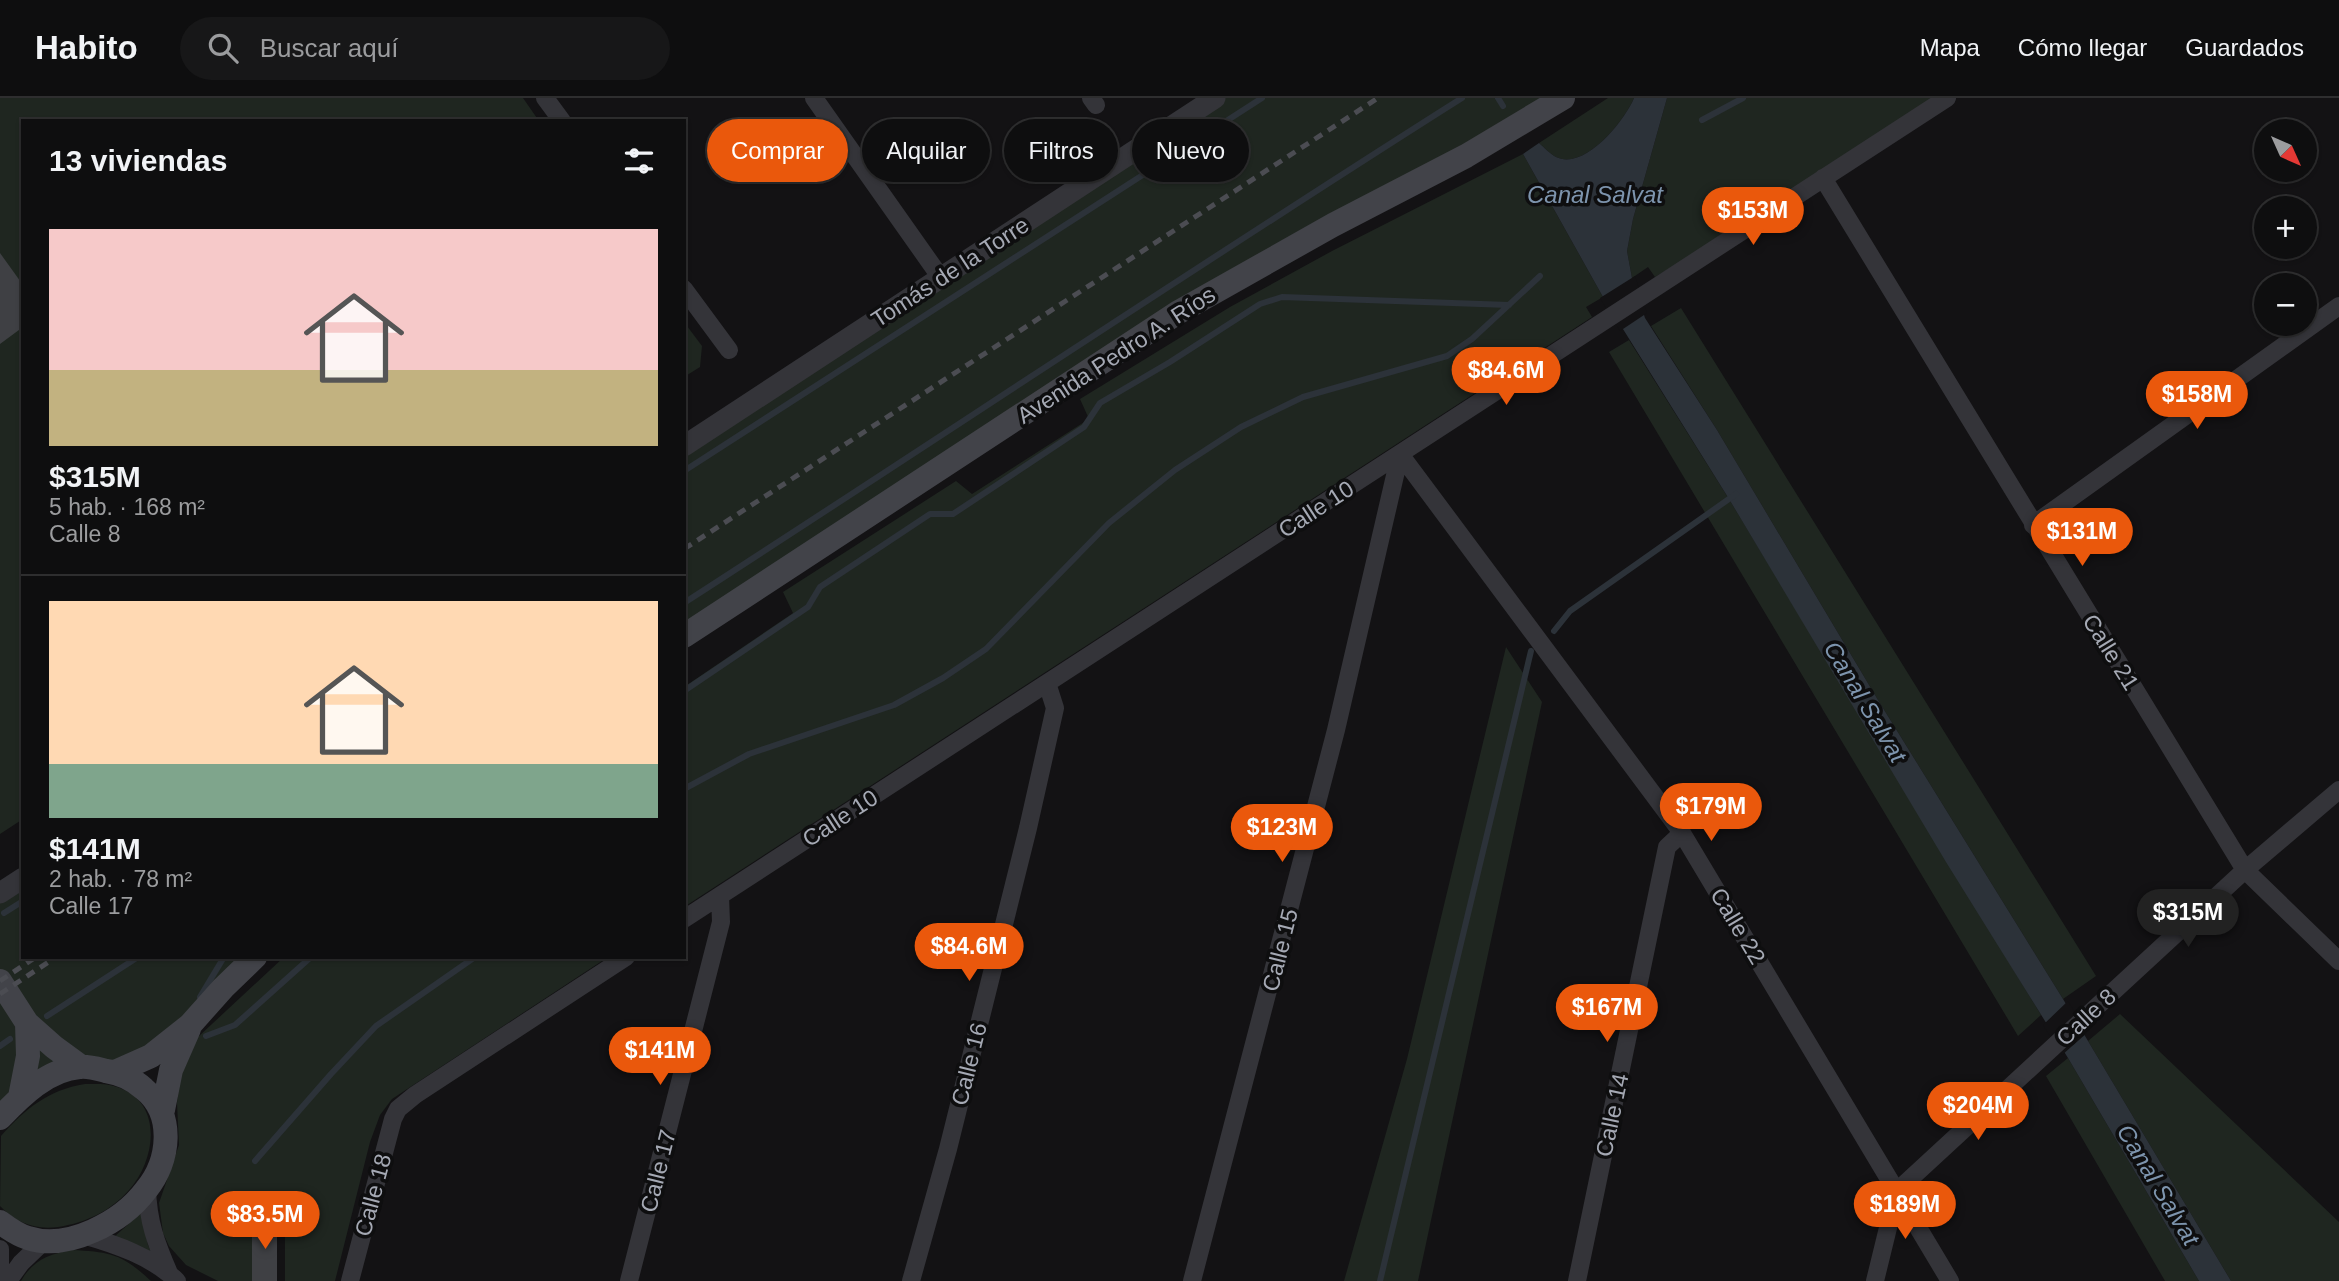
<!DOCTYPE html>
<html lang="es">
<head>
<meta charset="utf-8">
<style>
  :root { --surface:#0e0e0f; --page:#171718; --text:#f1f3f6; --muted:#9b9c9e; --line:#2e2e2f; --accent:#ea580c }
  body { margin:0; font-family:Arial,sans-serif; background:var(--page); color:var(--text); height:100vh; display:flex; flex-direction:column; font-size:26px; white-space:nowrap }
  * { box-sizing:border-box; margin:0 }
  p { font-size:23px; color:var(--muted) }
  .icon { flex:none; width:38px; height:38px; fill:none; stroke:currentColor; stroke-width:2; stroke-linecap:round; stroke-linejoin:round }
  .map { position:relative; flex:1; overflow:hidden }
  .panel { position:absolute; left:21px; top:21px; width:665px; height:840px; display:flex; flex-direction:column; background:var(--surface); border-radius:0px; box-shadow:0 2px 5px #0004,0 0 0 2px var(--line) }
  .panel>* { flex:none }
  .banner { position:absolute; left:707px; top:21px; width:665px; height:63px; display:flex; gap:14px }
  .needle { width:46px; rotate:135deg }
  .buttons { position:absolute; left:2254px; top:21px; display:grid; gap:14px }
  .buttons a { display:grid; place-items:center; width:63px; height:63px; border-radius:50%; background:var(--surface); box-shadow:0 2px 5px #0004,0 0 0 2px var(--line); font-size:35px }
  .price { position:absolute; translate:-50% -60px; padding:0 16px; border-radius:24px; background:var(--accent); color:#fff; font-size:23px; line-height:46px; filter:drop-shadow(0 2px 4px #0008) }
  .price::after { content:''; position:absolute; left:50%; top:42px; width:21px; height:16px; margin-left:-10px; background:inherit; clip-path:polygon(0 0,100% 0,50% 100%) }
  .price.current { background:#222; color:#fff }
  ul { padding:0; list-style:none }
  li { display:grid; align-content:center; gap:14px; height:371px; padding:0 28px }
  li+li { border-top:2px solid var(--line) }
  li span { display:grid; place-items:center; height:217px; border-radius:0px; color:#555 }
  li>.icon { margin-inline-start:auto }
  span .icon { width:126px; height:126px; fill:#fffc; stroke-width:1 }
  li b { font-size:30px }
  h2 { display:flex; justify-content:space-between; align-items:center; height:84px; padding:0 28px; font-size:30px }
  .chip { padding:0 24px; border-radius:32px; background:var(--surface); box-shadow:0 2px 5px #0004,0 0 0 2px var(--line); font-size:24px; line-height:63px }
  .chip.current { background:var(--accent); color:#fff }
  header { display:flex; align-items:center; gap:42px; box-sizing:border-box; height:98px; padding:0 35px; background:var(--surface); border-bottom:2px solid var(--line) }
  header strong { font-size:33px }
  nav { display:flex; gap:38px; margin-inline-start:auto; font-size:24px }
  .search { width:490px; height:63px; background:var(--page); display:flex; align-items:center; gap:18px; box-sizing:border-box; padding:0 24px; border-radius:38px; color:var(--muted); font-size:26px }
  .map>svg:first-child { display:block }
</style>
</head>
<body>
<header>
<strong>Habito</strong>
<div class="search"><svg class="icon" aria-label="search" viewBox="0 0 24 24"><circle cx="10" cy="10" r="6"/><path d="M15 15l6 6"/></svg>Buscar aquí</div>
<nav><a>Mapa</a><a>Cómo llegar</a><a>Guardados</a></nav>
</header>
<div class="map">
<svg width="2339" height="1183" viewBox="0 0 2339 1183">
  <rect width="100%" height="100%" fill="#131214"/>
  <!-- green -->
  <path fill="#1f2620" d="M0 0H523L539 23H23V721L0 736Z
    M1215 0H1563L1333 127 684 538V348Z
    M1608 0H1634C1625 22 1585 73 1556 59 1550 56 1544 49 1539 45Z
    M1667 0H1936L1716 143 1655 179 1648 169 1632 180 1627 153 1633 121Z
    M1523 56 1603 199 1586 209 1592 219 684 809V589L793 515 783 494 956 383 972 396 1089 321 1080 301 1230 209 1332 153Z
    M1681 210 2096 878 2063 901 1878 602 1717 332 1651 228Z
    M684 224 702 248 700 269 684 279Z
    M1629 242 1729 401 2041 917 2018 938 1609 254Z
    M1506 549 1542 604 1418 1183H1344L1407 961Z
    M23 780V859H255L151 958 80 968 0 1020V795Z
    M284 859H608L392 1001 380 1017 370 1044 335 1183H285V1125L281 1121 277 1122 252 1183H218L186 1167 169 1148 163 1135 159 1105 179 1047 177 1005 180 973 198 939Z
    M2120 916 2339 1124V1183H2231L2088 943Z
    M2068 960 2199 1183H2165L2046 978Z
    M85 986C95 986 107 985 117 989 164 1004 156 1062 129 1092 111 1113 85 1125 58 1129 35 1132 16 1125 0 1108L1 1038C25 1011 48 992 85 986Z
    M141 1115 148 1147 152 1156 114 1139Z
    M72 1152C111 1154 122 1156 151 1183H21C33 1162 49 1156 72 1152Z"/>
  <!-- water -->
  <path fill="#2c3239" d="M1634 0H1667L1633 121 1627 153 1632 180 1645 220 1717 332 1878 602 2063 901 2231 1183H2199L2068 960 1946 764 1729 401 1603 199 1523 56 1539 45C1544 49 1550 56 1556 59 1585 73 1625 22 1634 0Z"/>
  <!-- pier -->
  <path fill="#131214" d="M1635 178 1647 215 1620 233 1600 200Z
    M2068 903 2087 935 2062 957 2043 927Z"/>
  <g fill="none" stroke-linecap="round" stroke-linejoin="round">
    <!-- stream -->
    <path stroke="#2c3239" stroke-width="6" d="M1498 0 1503 8
      M1702 22 1743 0
      M684 373 1262 0
      M684 505C944 337 1201 165 1462 0
      M1554 533 1570 513 1736 396
      M684 593 808 509 820 489 930 416H953L1084 329 1100 305 1170 264 1260 206 1282 199 1509 207
      M684 691 749 656 894 607 943 580 986 551 1109 425 1175 372 1241 329 1303 299 1447 258 1472 241 1540 178
      M4 815 23 803
      M200 899 224 859
      M47 918 138 859
      M206 938 235 927 311 859
      M0 948 10 941
      M255 1063 331 976 376 928 475 859
      M1380 1183 1531 553"/>
  </g>
  <!-- building -->
  <path fill="#3f4044" d="M0 155 23 187V229L0 246Z
    M277 1112V1183H252V1137Z"/>
  <g fill="none" stroke-linecap="round" stroke-linejoin="round">
    <!-- minor -->
    <path stroke="#343439" stroke-width="18" d="M545 0 562 23
      M814 0 941 180
      M1091 0 1096 7
      M1823 80 2245 772 2339 863
      M684 191 729 252
      M1400 356 1682 735 1950 1183
      M2033 427 2339 208
      M684 821 1947 0
      M147 1091C148 1124 156 1145 169 1175
      M83 1137C115 1146 153 1159 177 1183
      M0 1151V1183
      M8 1183 21 1165 44 1143
      M350 1183 393 1021 398 1011 415 997 626 859
      M629 1183 721 824 720 798
      M911 1183 948 1051 1028 730 1055 610 1047 585
      M1192 1183 1336 632 1400 356
      M1577 1183 1667 749 1682 735
      M1875 1183 1897 1093 2245 772 2339 692"/>
    <!-- tertiary -->
    <path stroke="#343439" stroke-width="21" d="M684 348 1215 0
      M0 795 23 780"/>
    <!-- secondary -->
    <path stroke="#424349" stroke-width="24" d="M684 538 1177 215 1333 127 1466 58 1563 0
      M0 883 27 925 54 949 80 968
      M115 974 151 958 190 927 223 890 255 859
      M20 999 28 958 27 925
      M163 1012 171 972 189 931
      M0 1020C21 998 48 971 80 969 88 968 98 971 106 973 120 975 134 982 144 991 175 1016 170 1063 146 1092 122 1124 68 1153 28 1140 18 1137 8 1130 0 1124"/>
    <!-- rail -->
    <path stroke="#4b4c52" stroke-width="5" stroke-dasharray="9 7" stroke-linecap="butt" d="M684 451 1378 0
      M0 883 36 859
      M0 896 56 859"/>
  </g>
  <g text-anchor="middle" stroke-width="7" stroke-linejoin="round" paint-order="stroke">
    <!-- street labels -->
    <g font-size="23" fill="#a5a9b4" stroke="#0e0e0f">
      <text transform="translate(950 174) rotate(-33)" y="8">Tomás de la Torre</text>
      <text transform="translate(1116 257) rotate(-33)" y="8">Avenida Pedro A. Ríos</text>
      <text transform="translate(1316 411) rotate(-33)" y="8">Calle 10</text>
      <text transform="translate(2111 554) rotate(58)" y="8">Calle 21</text>
      <text transform="translate(840 720) rotate(-33)" y="8">Calle 10</text>
      <text transform="translate(1738 828) rotate(59)" y="8">Calle 22</text>
      <text transform="translate(1280 852) rotate(-76)" y="8">Calle 15</text>
      <text transform="translate(2086 919) rotate(-43)" y="8">Calle 8</text>
      <text transform="translate(969 966) rotate(-76)" y="8">Calle 16</text>
      <text transform="translate(1612 1017) rotate(-78)" y="8">Calle 14</text>
      <text transform="translate(658 1073) rotate(-76)" y="8">Calle 17</text>
      <text transform="translate(373 1097) rotate(-75)" y="8">Calle 18</text>
    </g>
    <!-- water labels -->
    <g font-size="24" font-style="italic" fill="#7d94ad" stroke="#0e0e0f">
      <text x="1595" y="105">Canal Salvat</text>
      <text transform="translate(1865 604) rotate(59)" y="8">Canal Salvat</text>
      <text transform="translate(2158 1087) rotate(59)" y="8">Canal Salvat</text>
    </g>
  </g>
</svg>
<div class="buttons">
<a><svg class="needle" viewBox="-14 -14 28 28"><path d="M0-13l5 13h-10z" fill="#e53935"/><path d="M0 13l5-13h-10z" fill="#9b9c9e"/></svg></a>
<a>+</a>
<a>−</a>
</div>
<b class="price" style="left:1753px;top:149px">$153M</b>
<b class="price" style="left:1506px;top:309px">$84.6M</b>
<b class="price" style="left:2197px;top:333px">$158M</b>
<b class="price" style="left:2082px;top:470px">$131M</b>
<b class="price" style="left:1711px;top:745px">$179M</b>
<b class="price" style="left:1282px;top:766px">$123M</b>
<b class="price current" style="left:2188px;top:851px">$315M</b>
<b class="price" style="left:969px;top:885px">$84.6M</b>
<b class="price" style="left:1607px;top:946px">$167M</b>
<b class="price" style="left:660px;top:989px">$141M</b>
<b class="price" style="left:1978px;top:1044px">$204M</b>
<b class="price" style="left:1905px;top:1143px">$189M</b>
<b class="price" style="left:265px;top:1153px">$83.5M</b>
<div class="banner">
<a class="chip current">Comprar</a>
<a class="chip">Alquilar</a>
<a class="chip">Filtros</a>
<a class="chip">Nuevo</a>
</div>
<section class="panel">
<h2>13 viviendas<svg class="icon" aria-label="filters" viewBox="0 0 24 24"><path d="M4 7h16M4 17h16"/><circle cx="9" cy="7" r="2"/><circle cx="15" cy="17" r="2"/></svg></h2>
<ul>
<li><span style="background:linear-gradient(#f6c9c9 65%,#c2b280 0)"><svg class="icon" aria-label="home" viewBox="0 0 24 24"><path d="M3 11l9-7 9 7M6 9v11h12V9"/></svg></span><div><b>$315M</b><p>5 hab. · 168 m²</p><p>Calle 8</p></div></li>
<li><span style="background:linear-gradient(#ffd9b3 75%,#7fa58c 0)"><svg class="icon" aria-label="home" viewBox="0 0 24 24"><path d="M3 11l9-7 9 7M6 9v11h12V9"/></svg></span><div><b>$141M</b><p>2 hab. · 78 m²</p><p>Calle 17</p></div></li>
</ul>
</section>
</div>
</body>
</html>
